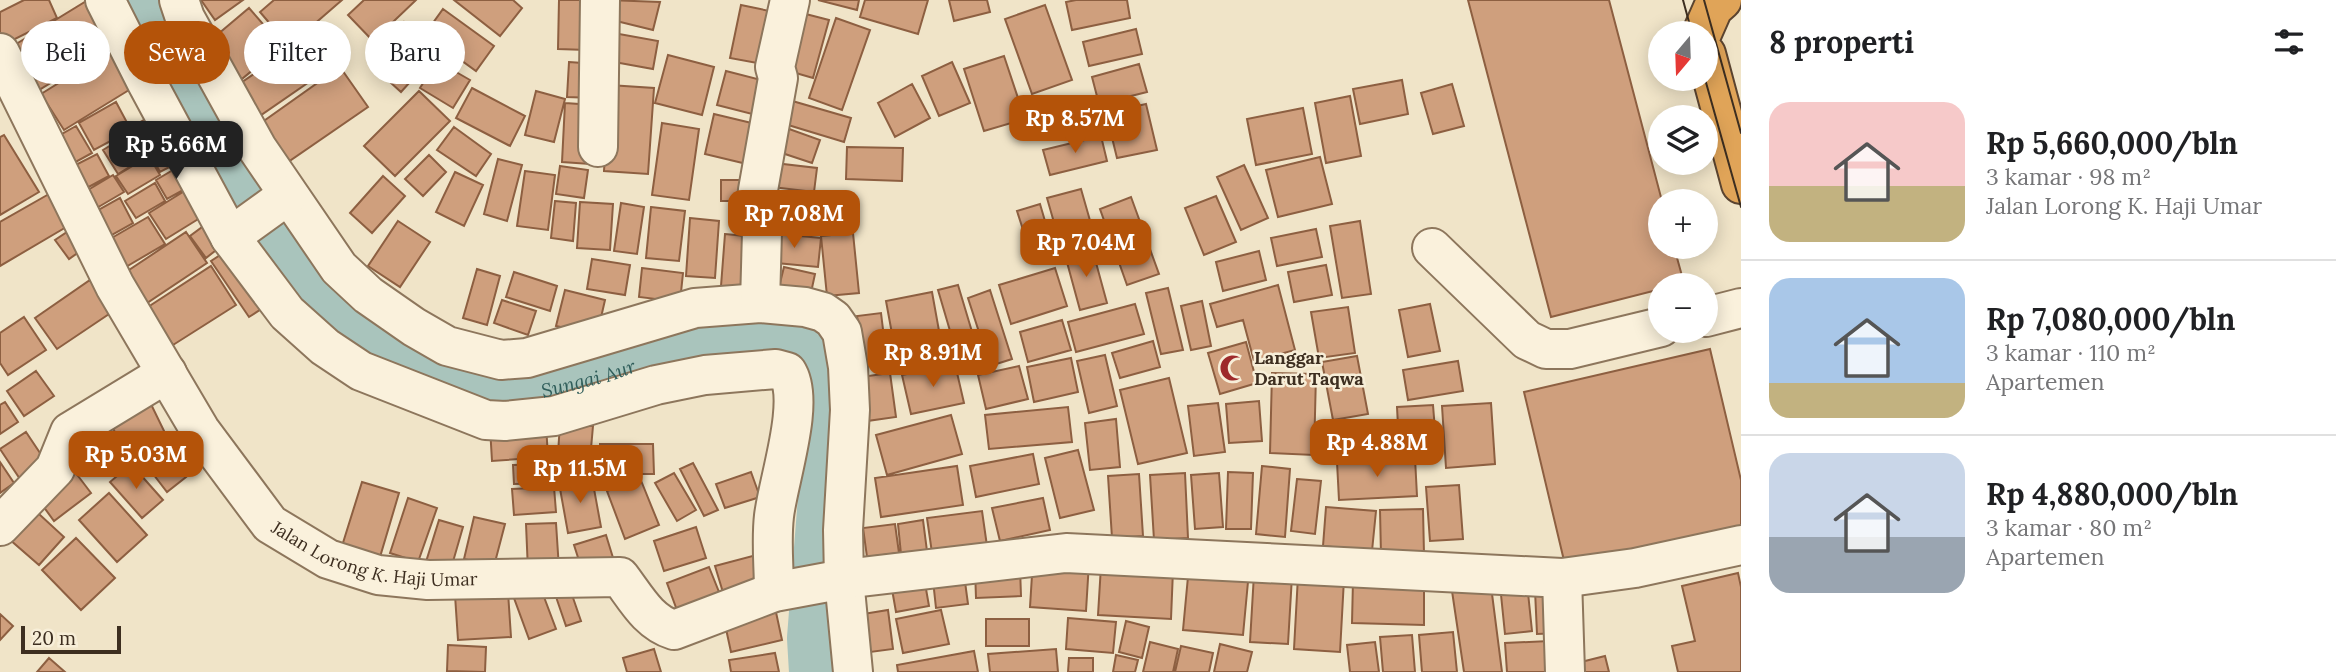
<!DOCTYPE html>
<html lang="id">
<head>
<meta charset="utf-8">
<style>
  :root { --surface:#fff; --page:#f6f6f6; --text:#202124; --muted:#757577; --line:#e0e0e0; --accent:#b45309 }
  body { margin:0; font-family:Lora,serif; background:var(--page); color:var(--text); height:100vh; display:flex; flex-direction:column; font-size:26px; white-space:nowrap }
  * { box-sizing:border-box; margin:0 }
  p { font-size:23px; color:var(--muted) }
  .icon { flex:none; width:38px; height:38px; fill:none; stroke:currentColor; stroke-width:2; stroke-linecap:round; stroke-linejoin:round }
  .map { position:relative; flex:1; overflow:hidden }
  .details { display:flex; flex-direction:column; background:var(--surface); width:595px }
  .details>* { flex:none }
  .top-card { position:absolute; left:21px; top:21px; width:665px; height:63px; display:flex; gap:14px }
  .needle { width:46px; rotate:199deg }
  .buttons { position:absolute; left:1648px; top:21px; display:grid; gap:14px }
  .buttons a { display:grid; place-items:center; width:70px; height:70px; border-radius:50%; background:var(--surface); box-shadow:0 4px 18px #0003; font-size:35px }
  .scale { position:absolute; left:21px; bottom:18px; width:100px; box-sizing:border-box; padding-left:7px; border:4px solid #3d2e20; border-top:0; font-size:19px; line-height:24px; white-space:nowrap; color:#3d2e20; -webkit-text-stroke:5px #f7eed8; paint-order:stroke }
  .price { position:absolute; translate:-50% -60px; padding:0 16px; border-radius:14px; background:var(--accent); color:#fff; font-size:23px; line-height:46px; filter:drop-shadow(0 2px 4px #0008) }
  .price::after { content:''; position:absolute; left:50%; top:42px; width:21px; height:16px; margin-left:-10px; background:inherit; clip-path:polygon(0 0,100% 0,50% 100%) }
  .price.current { background:#222; color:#fff }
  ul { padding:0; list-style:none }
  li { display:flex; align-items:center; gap:21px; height:175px; padding:0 28px }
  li+li { border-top:2px solid var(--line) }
  li span { display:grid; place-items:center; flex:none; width:196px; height:140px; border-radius:21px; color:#555 }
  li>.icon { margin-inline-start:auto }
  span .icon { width:84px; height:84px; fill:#fffc; stroke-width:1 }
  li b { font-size:30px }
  h2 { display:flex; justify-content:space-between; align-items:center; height:84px; padding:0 28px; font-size:30px }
  .tag { padding:0 24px; border-radius:32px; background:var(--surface); box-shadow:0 4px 18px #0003; font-size:24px; line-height:63px }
  .tag.current { background:var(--accent); color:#fff }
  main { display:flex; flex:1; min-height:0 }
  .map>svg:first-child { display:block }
</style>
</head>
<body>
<main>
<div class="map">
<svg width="1741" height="672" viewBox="0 0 1741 672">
  <rect width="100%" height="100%" fill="#f0e4c8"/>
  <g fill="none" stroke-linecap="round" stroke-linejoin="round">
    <!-- river -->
    <path stroke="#a9c4bc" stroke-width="60" id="s1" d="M148 0 214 130 283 237 348 312 413 356 525 395 610 374 714 336 807 355 829 385 830 472 817 638 819 672"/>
  </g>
  <!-- building -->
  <path fill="#cf9f7d" stroke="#8d5f41" stroke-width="2" d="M24 0H49L57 18 3 45 0 39V12Z
    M88 0 121 40 34 93 8 49Z
    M201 0H243L215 20Z
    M274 0H342L289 46 260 12Z
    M364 0H416L373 41 348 15Z
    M454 0H513L522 8 500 36Z
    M559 0H588L587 50 558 49Z
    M608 0 660 2 653 30 604 18Z
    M818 0H859L857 10Z
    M865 0H928L918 34 860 17Z
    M949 0H987L990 12 954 21Z
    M1076 0H1127L1130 18 1072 30 1066 2Z
    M1468 0H1609L1662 201 1661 247H1674L1684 283 1661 285V289L1551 317Z
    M741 5 779 13 768 65 730 58Z
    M1045 5 1072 80 1032 94 1005 19Z
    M249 8 282 46 237 83 205 45Z
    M443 9 494 46 476 71 425 34Z
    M798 12 829 20 813 78 782 69Z
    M836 18 870 30 842 110 809 98Z
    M404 22 437 52 401 92 368 62Z
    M1136 29 1142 54 1089 66 1083 42Z
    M316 31 338 62 254 120 232 89Z
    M608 32 658 41 653 69 603 60Z
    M120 45 142 82 64 130 41 94Z
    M668 55 714 67 702 115 655 103Z
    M1004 56 1025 119 984 131 964 69Z
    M437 61 470 80 453 108 420 88Z
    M569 62 596 64 594 98 567 97Z
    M952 62 970 103 939 116 922 76Z
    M1139 64 1147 92 1099 104 1092 77Z
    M340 67 368 107 288 162 261 123Z
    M726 71 773 83 764 117 717 105Z
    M1402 80 1408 114 1360 124 1353 89Z
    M912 84 930 118 895 137 878 103Z
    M1452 84 1464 126 1433 134 1421 93Z
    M609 85 654 88 648 174 604 171Z
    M472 88 525 116 510 146 456 118Z
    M419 91 450 121 395 176 364 146Z
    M536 91 565 99 554 142 525 135Z
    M1350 96 1361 156 1326 163 1315 103Z
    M782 98 851 118 844 142 775 121Z
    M116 102 131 130 94 150 79 123Z
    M565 103 593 105 590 164 562 162Z
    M1146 104 1157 150 1117 158 1106 113Z
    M1303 108 1312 154 1256 165 1247 119Z
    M160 111 175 138 149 153 133 126Z
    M714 114 760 125 751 165 705 154Z
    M662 123 699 129 689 200 652 195Z
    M778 125 820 140 812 163 770 149Z
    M76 126 92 153 61 170 46 143Z
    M454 127 491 154 476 176 437 150Z
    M134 131 149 155 118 174 103 150Z
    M4 135 39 192 0 215V137Z
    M1101 136 1107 161 1050 175 1043 150Z
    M179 144 187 158 160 172 153 159Z
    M847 147 903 148 902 181 846 179Z
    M97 154 109 176 72 196 60 173Z
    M429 155 446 172 423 196 405 179Z
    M149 156 160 175 128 194 116 176Z
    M1320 157 1332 204 1278 217 1266 170Z
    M498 159 522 165 507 221 484 214Z
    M766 162 817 168 814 192 764 186Z
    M185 163 196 183 167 199 156 180Z
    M1244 165 1268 218 1241 230 1217 177Z
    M560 166 588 170 584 198 556 194Z
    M525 171 555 175 548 230 517 226Z
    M455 172 483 185 464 226 436 212Z
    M113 175 124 192 83 216 73 199Z
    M383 176 405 196 372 233 350 213Z
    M721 180H753V201H721Z
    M155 183 165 201 136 218 125 201Z
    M191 187 208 213 166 239 149 213Z
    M1081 189 1095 238 1061 247 1047 198Z
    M49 194 68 226 0 266V222Z
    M773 196 835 203 832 230 770 223Z
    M1216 196 1236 242 1204 255 1185 208Z
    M1131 197 1159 274 1127 285 1100 209Z
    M120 198 133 223 99 242 86 217Z
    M555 201 576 203 573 241 551 238Z
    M580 202 613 204 610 250 577 248Z
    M621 203 644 207 637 254 614 251Z
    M1040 204 1050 238 1028 245 1017 211Z
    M651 207 685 211 679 261 646 258Z
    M148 217 165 244 119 271 103 243Z
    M690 218 719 221 715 278 686 276Z
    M213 219 229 240 206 258 190 236Z
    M398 221 430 242 400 287 368 266Z
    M1360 221 1371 294 1342 298 1330 226Z
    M76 226 89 245 69 259 55 240Z
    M1316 229 1322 257 1277 266 1271 238Z
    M186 232 207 263 144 305 123 274Z
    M769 233 821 238 818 267 766 262Z
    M853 233 859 293 827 296 821 236Z
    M725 234 755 237 751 289 721 286Z
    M231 248 269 304 249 317 211 261Z
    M1092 248 1107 303 1080 310 1065 255Z
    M1259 251 1266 280 1223 291 1216 262Z
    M592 259 630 265 625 295 587 289Z
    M1326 265 1332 295 1294 302 1288 272Z
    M211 266 236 305 173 345 148 307Z
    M784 267 815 274 809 302 777 295Z
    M642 268 683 273 680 302 639 297Z
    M1055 268 1067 306 1011 324 999 285Z
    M477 269 500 276 487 325 463 318Z
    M514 272 557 286 550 311 506 297Z
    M90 280 112 312 57 349 35 318Z
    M958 285 973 335 953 341 938 290Z
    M1278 285 1295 350 1254 361 1243 320 1217 327 1210 304Z
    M1168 288 1183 350 1161 354 1146 293Z
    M565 290 605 300 597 335 556 326Z
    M990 290 1012 359 990 366 968 298Z
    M932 292 943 353 897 361 886 301Z
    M502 300 536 311 528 335 494 323Z
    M1202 301 1211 346 1191 350 1181 306Z
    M1135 304 1144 334 1076 352 1068 322Z
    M1430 304 1440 351 1408 357 1399 310Z
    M1348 307 1355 353 1319 358 1311 312Z
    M881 313 887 362 865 365 857 316Z
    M24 317 46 350 8 375 0 363V333Z
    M1062 320 1071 350 1028 362 1020 332Z
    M1153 341 1160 367 1120 378 1112 353Z
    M1246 342 1257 383 1220 394 1208 353Z
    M1710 349 1741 480V528L1566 569 1524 392Z
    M1105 355 1117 406 1089 413 1077 361Z
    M1357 356 1368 414 1333 420 1322 362Z
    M1071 358 1078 392 1034 402 1027 367Z
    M1458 361 1463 391 1408 400 1403 370Z
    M955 364 964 403 911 414 902 375Z
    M1019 366 1028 399 986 409 978 375Z
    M36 371 54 396 24 416 7 391Z
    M890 373 896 417 867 421 861 377Z
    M1272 373 1316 374 1314 455 1270 453Z
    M1169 378 1187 453 1138 464 1120 390Z
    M147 396 167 437 128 457 107 417Z
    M1259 401 1262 441 1229 443 1226 404Z
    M5 402 18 422 0 434V405Z
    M1218 403 1225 452 1194 456 1188 406Z
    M1491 403 1495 464 1446 468 1442 406Z
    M1433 405 1436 443 1399 445 1397 407Z
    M1068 407 1072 442 989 449 985 415Z
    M951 415 962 454 887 475 876 435Z
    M1116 419 1120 467 1090 470 1085 423Z
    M1387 421 1390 447 1339 453 1336 427Z
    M101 423 115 453 91 464 77 435Z
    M560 424 593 426 589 471 557 468Z
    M546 425 548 457 492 461 490 427Z
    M26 432 50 468 24 485 0 449Z
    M600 444H653L654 474H600Z
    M1078 450 1094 510 1060 518 1045 458Z
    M165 451 186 477 167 492 147 466Z
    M1033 454 1039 484 976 497 970 466Z
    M1415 458 1417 496 1339 500 1337 462Z
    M0 462 14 483 0 493Z
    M693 463 718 510 704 516 680 469Z
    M131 464 163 500 142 518 110 482Z
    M551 464 552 483 514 484 513 465Z
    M957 466 963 505 881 517 875 478Z
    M1262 466 1290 469 1285 537 1256 534Z
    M72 468 91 493 54 521 35 495Z
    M751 472 760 497 725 508 716 484Z
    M1228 472 1253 473 1251 529H1226Z
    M674 473 696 510 677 521 655 483Z
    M1185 473 1188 538 1154 540 1150 475Z
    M1219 473 1223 527 1195 529 1191 475Z
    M1139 474 1143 536 1112 538 1108 476Z
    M592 478 601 527 568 533 559 483Z
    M640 478 659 525 625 539 607 491Z
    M1297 479 1321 481 1315 534 1291 531Z
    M362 482 399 493 380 557 342 546Z
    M1459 485 1463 539 1430 541 1426 487Z
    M554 487 556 512 514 515 512 489Z
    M109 493 147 535 117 562 79 520Z
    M408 498 437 508 418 562 390 553Z
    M1043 498 1050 530 1000 541 992 508Z
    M27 503 64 537 39 565 1 532Z
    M1326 507 1376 511 1372 551 1323 546Z
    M1423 509 1424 554 1381 555 1380 510Z
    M982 511 987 546 932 553 927 518Z
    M474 517 505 524 494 566 464 559Z
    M439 520 463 527 450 572 425 565Z
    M923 520 927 551 901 554 898 524Z
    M556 523 559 569 528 571 526 524Z
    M895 524 899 553 867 557 863 528Z
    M696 527 706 558 664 571 654 541Z
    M606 535 614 561 582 570 574 545Z
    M76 538 115 578 81 610 42 570Z
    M764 553 773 586 725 599 715 566Z
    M1033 559 1089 562 1086 611 1030 607Z
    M1101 566 1173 570 1171 619 1098 615Z
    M1189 566 1249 571 1243 635 1183 630Z
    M709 567 721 597 678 613 667 583Z
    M963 567 968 604 936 608 932 571Z
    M1020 568 1021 596 976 598 975 569Z
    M923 572 929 606 896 612 890 578Z
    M1738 573 1741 587V672H1678L1672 646 1695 641 1682 586Z
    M1254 574 1292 576 1288 644 1250 642Z
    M1298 576 1344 579 1340 652 1294 649Z
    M1353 580 1424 582V625L1352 623Z
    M1527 583 1532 631 1505 634 1500 585Z
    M1491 586 1502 672H1464L1452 591Z
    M541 589 556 629 529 639 514 598Z
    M570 589 581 621 566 626 555 594Z
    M1558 589 1560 633 1537 634 1535 590Z
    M508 592 511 637 458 640 455 595Z
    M774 603 782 640 731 652 723 615Z
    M888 610 893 649 863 653 857 615Z
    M941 610 949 644 903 653 896 619Z
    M0 614 13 626 0 640Z
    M1068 618 1116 622 1113 653 1066 649Z
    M986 619H1029V646H986Z
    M1126 621 1149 627 1142 658 1119 652Z
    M1453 632 1457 672H1422L1419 635Z
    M1412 635 1415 672H1383L1380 637Z
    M1549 641 1551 672H1507L1505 643Z
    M1150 642 1178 649 1173 672H1143Z
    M1375 642 1379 672H1350L1347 645Z
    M1220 644 1252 652 1247 672H1214Z
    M448 645 486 647 485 672 447 671Z
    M1181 646 1213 653 1209 672H1175Z
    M654 649 661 672H627L623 658Z
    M1056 649 1058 672H990L988 654Z
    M974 651 978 672H898L897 665Z
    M775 653 779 672H731L729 660Z
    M1116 655 1138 660 1135 672H1113Z
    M1605 656 1609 672H1575L1573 664Z
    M49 658 65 672H37Z
    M1069 658H1093V672H1068Z"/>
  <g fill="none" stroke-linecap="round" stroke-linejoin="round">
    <!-- minor casing -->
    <g stroke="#8d765c" stroke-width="42">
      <g id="minor">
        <path d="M105 0 146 81 230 237 287 313 325 347 361 371 486 420 505 421 554 416 656 385 705 375 776 369 787 372C806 401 778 481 774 516 771 541 774 567 774 592"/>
        <path d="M179 0 185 18 257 148 339 268 368 295 414 327 447 346 501 360 527 358 695 308 760 303 805 307 823 312 833 319 842 332 848 367 850 410 843 530 844 579 853 672"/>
        <path id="s2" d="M0 53 115 286 200 430 270 524 328 559 378 575 428 580 620 577C636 598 648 622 674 630L774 592 844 579 1066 553 1562 578 1635 568 1741 545"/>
        <path d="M598 147 600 0"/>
        <path d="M230 237 288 195"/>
        <path d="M1432 248 1527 340 1546 349H1570L1661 327"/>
        <path d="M760 303 762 232 755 219 758 190 778 78 775 67 790 0"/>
        <path d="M1706 317 1741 308"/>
        <path d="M0 526 55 469 70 432 167 373"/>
        <path d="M1562 578 1565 672"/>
      </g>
    </g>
    <!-- highway casing -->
    <g stroke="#5b4430" stroke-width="42">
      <path id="highway" d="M1702 33 1713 8 1722 0
        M1706 54 1741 184"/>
    </g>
    <!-- minor -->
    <use href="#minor" stroke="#faf1dc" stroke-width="38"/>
    <!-- highway -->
    <use href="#highway" stroke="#e0a458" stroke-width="38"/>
    <!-- tram -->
    <path stroke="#3d2e20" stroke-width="2" d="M1683 0 1692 33
      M1704 0 1741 133
      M1705 79 1741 207"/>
  </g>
  <!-- icons -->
  <defs>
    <g id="mosque-bare" transform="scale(2.1)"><path d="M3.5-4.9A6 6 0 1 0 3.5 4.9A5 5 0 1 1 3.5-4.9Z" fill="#9e2a2b" stroke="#f7eed8" stroke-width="2.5" paint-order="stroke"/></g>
  </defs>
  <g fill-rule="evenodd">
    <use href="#mosque-bare" x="1233" y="368"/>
  </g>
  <g text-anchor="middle" stroke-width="5" stroke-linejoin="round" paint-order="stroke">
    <!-- poi labels -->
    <g font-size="18" font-weight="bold" fill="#3d2e20" stroke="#f7eed8" text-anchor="start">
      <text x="1254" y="364">Langgar<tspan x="1254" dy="21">Darut Taqwa</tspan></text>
    </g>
    <!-- street labels -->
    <g font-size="18" fill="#3d2e20" stroke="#f7eed8">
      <text dy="6" stroke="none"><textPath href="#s2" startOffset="656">Jalan Lorong K. Haji Umar</textPath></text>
    </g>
    <!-- water labels -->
    <g font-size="19" font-style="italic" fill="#2f5d5a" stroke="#f7eed8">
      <text dy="7" stroke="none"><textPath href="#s1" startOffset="635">Sungai Aur</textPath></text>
    </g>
  </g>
</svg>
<div class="buttons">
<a><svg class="needle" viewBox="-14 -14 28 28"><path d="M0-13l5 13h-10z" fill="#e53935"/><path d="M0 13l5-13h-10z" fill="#757577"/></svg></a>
<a><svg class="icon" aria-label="layers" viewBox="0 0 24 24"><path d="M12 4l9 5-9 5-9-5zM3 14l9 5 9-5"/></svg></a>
<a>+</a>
<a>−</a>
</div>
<div class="scale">20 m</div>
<b class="price" style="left:1075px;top:155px">Rp 8.57M</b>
<b class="price current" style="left:176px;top:181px">Rp 5.66M</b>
<b class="price" style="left:794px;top:250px">Rp 7.08M</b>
<b class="price" style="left:1086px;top:279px">Rp 7.04M</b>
<b class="price" style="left:933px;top:389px">Rp 8.91M</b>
<b class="price" style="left:1377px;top:479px">Rp 4.88M</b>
<b class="price" style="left:136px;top:491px">Rp 5.03M</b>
<b class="price" style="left:580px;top:505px">Rp 11.5M</b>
<div class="top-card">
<a class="tag">Beli</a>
<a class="tag current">Sewa</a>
<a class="tag">Filter</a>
<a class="tag">Baru</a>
</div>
</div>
<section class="details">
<h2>8 properti<svg class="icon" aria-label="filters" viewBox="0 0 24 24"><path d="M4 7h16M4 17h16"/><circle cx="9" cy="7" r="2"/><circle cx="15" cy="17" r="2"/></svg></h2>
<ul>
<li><span style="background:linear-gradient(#f6c9c9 60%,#c2b280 0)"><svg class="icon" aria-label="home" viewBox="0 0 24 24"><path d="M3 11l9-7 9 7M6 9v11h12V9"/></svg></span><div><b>Rp 5,660,000/bln</b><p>3 kamar · 98 m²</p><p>Jalan Lorong K. Haji Umar</p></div></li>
<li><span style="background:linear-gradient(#a9c7e8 75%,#c2b280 0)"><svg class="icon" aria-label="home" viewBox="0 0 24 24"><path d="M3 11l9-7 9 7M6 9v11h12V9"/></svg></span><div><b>Rp 7,080,000/bln</b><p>3 kamar · 110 m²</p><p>Apartemen</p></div></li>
<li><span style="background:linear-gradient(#c9d6e8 60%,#9aa5b1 0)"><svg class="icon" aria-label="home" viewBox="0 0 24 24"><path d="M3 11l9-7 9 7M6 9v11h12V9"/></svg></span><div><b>Rp 4,880,000/bln</b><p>3 kamar · 80 m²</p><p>Apartemen</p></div></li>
</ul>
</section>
</main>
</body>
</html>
